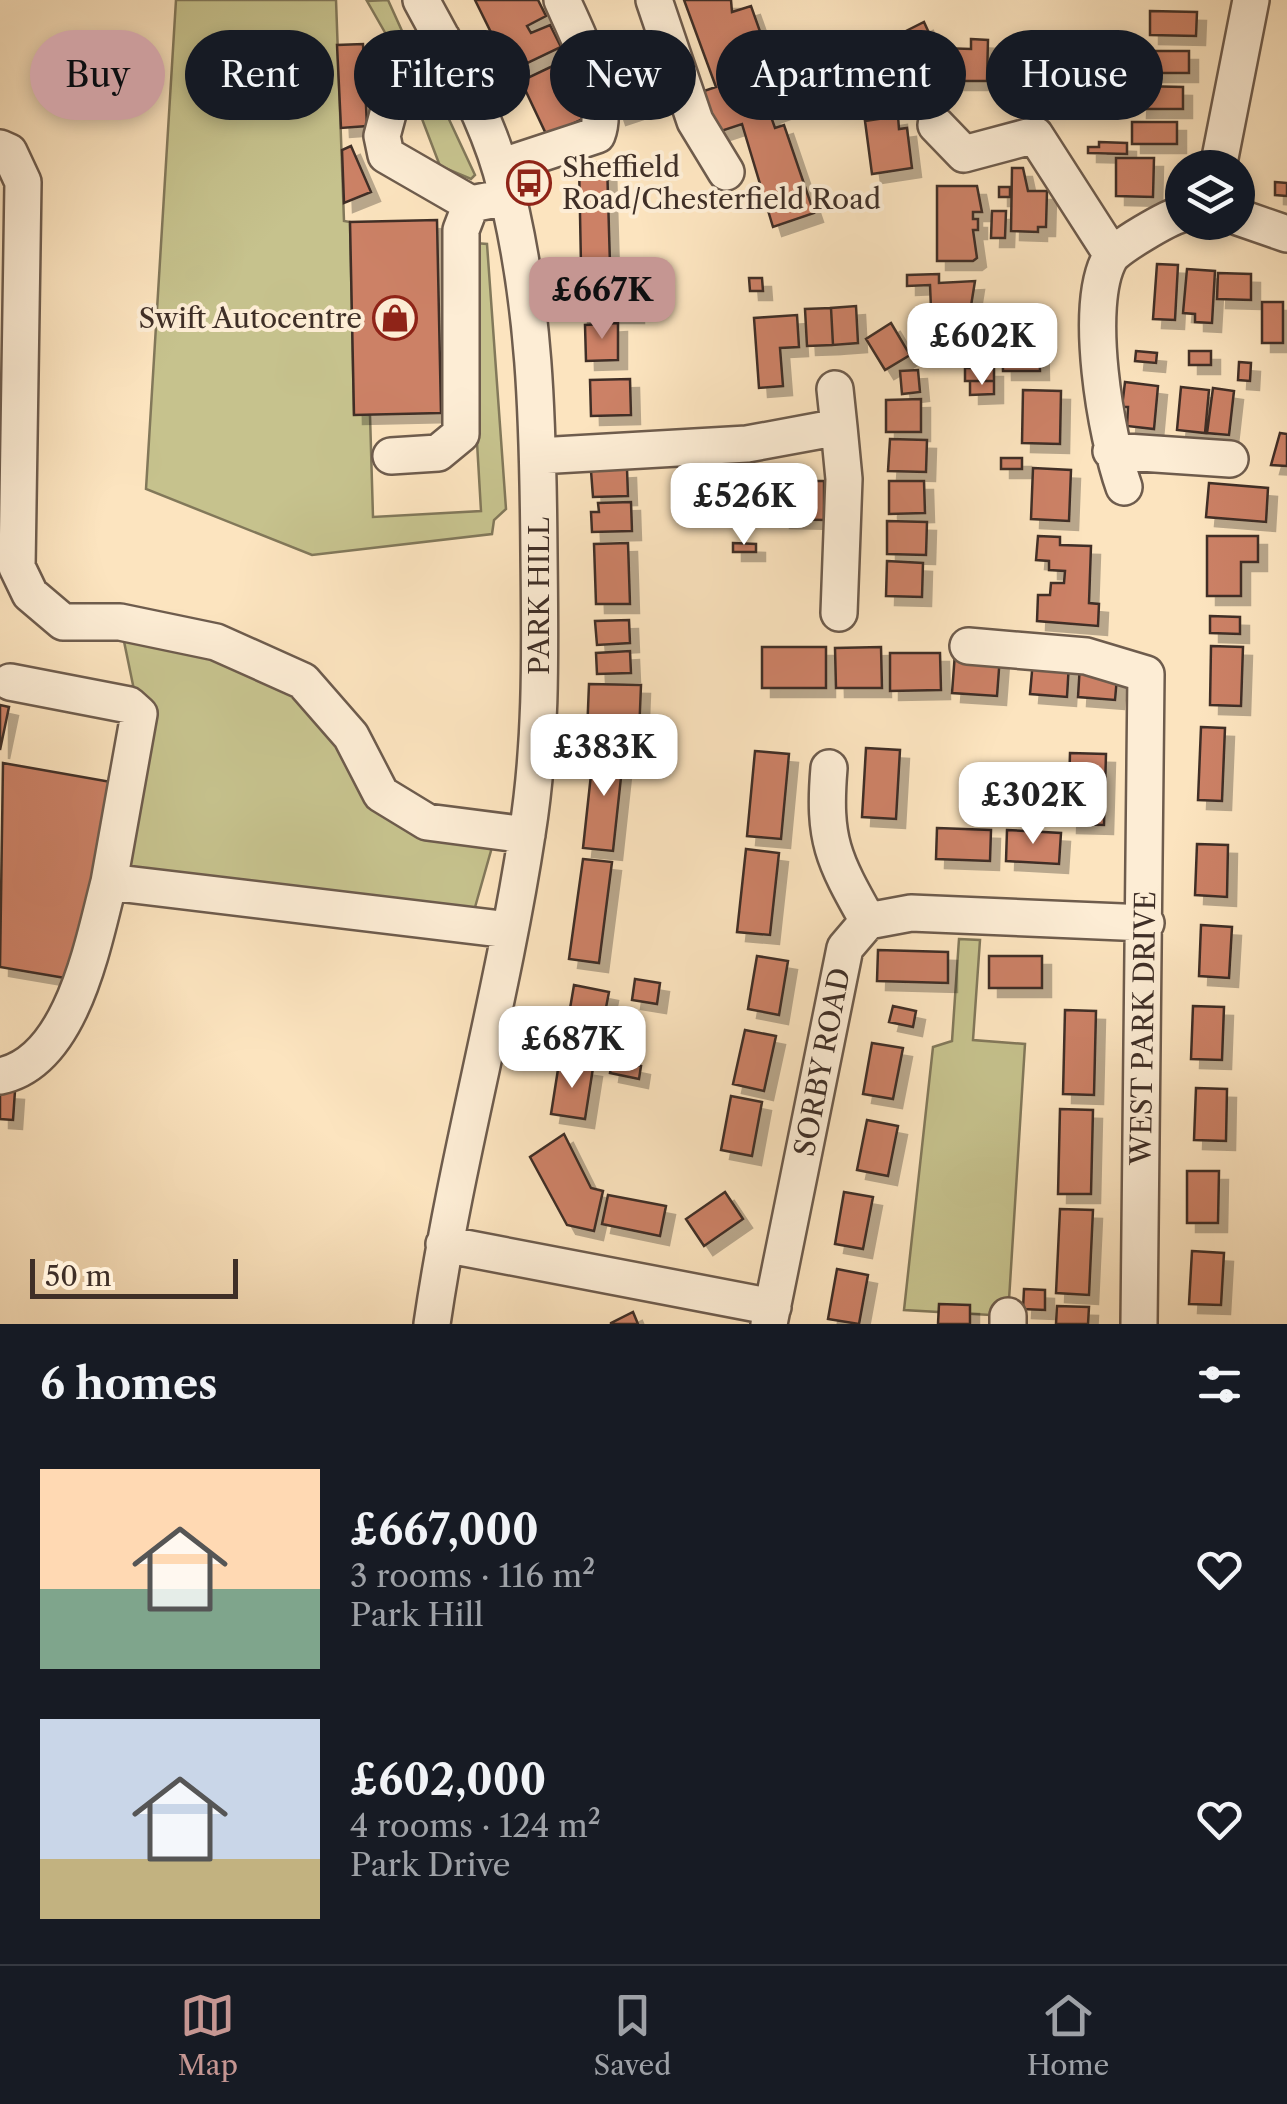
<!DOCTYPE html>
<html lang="en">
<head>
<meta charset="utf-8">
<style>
  :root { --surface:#171b24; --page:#242831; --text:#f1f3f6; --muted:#9ea1a6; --line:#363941; --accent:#c59692 }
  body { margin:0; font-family:"Libre Caslon Text",serif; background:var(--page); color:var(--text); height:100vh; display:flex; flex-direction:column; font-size:38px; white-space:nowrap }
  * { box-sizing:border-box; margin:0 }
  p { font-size:32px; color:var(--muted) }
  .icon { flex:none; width:55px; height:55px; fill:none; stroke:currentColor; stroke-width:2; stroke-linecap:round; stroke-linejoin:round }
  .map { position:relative; height:1324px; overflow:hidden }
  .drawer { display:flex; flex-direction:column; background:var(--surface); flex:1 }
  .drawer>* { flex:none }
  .hud { position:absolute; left:30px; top:30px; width:1228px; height:90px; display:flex; gap:20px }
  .controls { position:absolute; left:1165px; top:150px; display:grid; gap:20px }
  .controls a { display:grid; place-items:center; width:90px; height:90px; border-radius:50%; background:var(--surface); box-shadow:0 5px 15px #0003; font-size:50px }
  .scale { position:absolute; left:30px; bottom:25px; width:208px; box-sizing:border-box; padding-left:10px; border:5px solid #3f2f27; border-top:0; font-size:28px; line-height:35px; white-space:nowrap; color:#3f2f27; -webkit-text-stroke:8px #fdedd5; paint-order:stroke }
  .price { position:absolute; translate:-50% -85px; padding:0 22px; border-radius:20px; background:#fff; color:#222; font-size:32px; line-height:65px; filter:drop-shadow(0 2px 5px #0008) }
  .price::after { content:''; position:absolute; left:50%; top:60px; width:30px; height:22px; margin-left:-15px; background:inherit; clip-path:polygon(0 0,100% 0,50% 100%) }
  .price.current { background:var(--accent); color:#111 }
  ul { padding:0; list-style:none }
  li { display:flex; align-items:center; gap:30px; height:250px; padding:0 40px }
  li span { display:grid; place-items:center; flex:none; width:280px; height:200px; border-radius:0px; color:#555 }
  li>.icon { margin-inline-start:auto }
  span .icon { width:120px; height:120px; fill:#fffc; stroke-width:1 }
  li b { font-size:42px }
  h2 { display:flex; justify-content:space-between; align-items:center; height:120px; padding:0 40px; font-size:42px }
  .tag { padding:0 35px; border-radius:45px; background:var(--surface); box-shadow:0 5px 15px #0003; font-size:35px; line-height:90px }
  .tag.current { background:var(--accent); color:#111 }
  .tabs { display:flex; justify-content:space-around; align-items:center; height:140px; border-top:2px solid var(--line); background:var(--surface); font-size:28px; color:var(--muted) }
  .tabs a { display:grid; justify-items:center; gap:5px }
  .tabs .current { color:var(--accent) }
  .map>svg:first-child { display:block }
</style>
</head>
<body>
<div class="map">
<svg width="1287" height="1324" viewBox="0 0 1287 1324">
  <defs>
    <filter id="shadow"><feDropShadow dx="9" dy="9" stdDeviation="0" flood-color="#0004"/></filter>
  </defs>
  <rect width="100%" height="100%" fill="#fce4bf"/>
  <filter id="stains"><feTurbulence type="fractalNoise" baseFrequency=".002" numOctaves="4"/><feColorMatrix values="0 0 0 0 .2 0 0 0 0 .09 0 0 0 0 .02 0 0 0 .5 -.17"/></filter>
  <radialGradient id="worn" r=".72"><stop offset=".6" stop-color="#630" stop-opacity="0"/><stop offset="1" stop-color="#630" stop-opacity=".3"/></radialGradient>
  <!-- green -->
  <path fill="#c6c28d" stroke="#82785a" stroke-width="2.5" d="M176 0H336L344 221 350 222 354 414 370 415 373 517 481 511 466 253 475 243 487 244 506 509 494 520 492 534 312 555 146 489Z
    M388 0 407 42 399 57 367 1Z
    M425 68 475 175 471 179 440 166 414 98Z
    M120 622 303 681 381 794 496 833 470 925 109 882 139 714Z
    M959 939 980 940 973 1040 1025 1044 1008 1316 904 1310 933 1047 952 1041Z"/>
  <!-- building -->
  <path fill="#cc8166" stroke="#3f2f27" stroke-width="2.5" filter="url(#shadow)" d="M475 0H538L546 16 527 26 531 33 550 25 561 47 525 64 528 70 513 77Z
    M684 0H731L732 12 751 6 768 54 747 62 751 74 787 62 801 103 770 114 775 128 784 125 814 213 773 227 742 124 709 135 695 94 716 87Z
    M1150 11 1197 12 1196 36 1150 35Z
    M924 22 934 44 914 54 904 32Z
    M871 37 899 59 871 94 843 72Z
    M971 39 988 40 987 81H948V69H941V48L971 49Z
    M363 44 367 126 341 128 337 45Z
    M997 50H1033L1032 85 996 89Z
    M1045 50 1080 51 1079 85 1044 90Z
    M1145 51H1189V73H1144Z
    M559 63 585 118 547 136 521 81Z
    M646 70 656 103 617 116 606 83Z
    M1139 86 1183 87V109H1138Z
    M898 116 899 129 907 128 912 168 872 174 865 121Z
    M1132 122H1177V144H1132Z
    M1099 142 1127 143V154L1088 153V147H1099Z
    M351 146 371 192 344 203 342 150Z
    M1116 158H1154L1153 197 1116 196Z
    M607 162 610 264 581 265 579 163Z
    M1012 168H1023L1028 191H1047L1046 227H1038V232L1011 231Z
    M1275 182 1287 183V196L1275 195Z
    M937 186H977L982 212H973V219H978V230H973L977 258 973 261H937Z
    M999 187H1010V197H999Z
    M992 211H1006L1005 238H991Z
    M437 220 441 413 354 415 350 222Z
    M1157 264 1178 265 1175 320 1153 319Z
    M1187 269 1215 271 1212 323 1195 322V314L1183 313Z
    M1218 273 1251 274V300L1217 299Z
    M939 274V283L975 281 971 306 931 308 930 285 907 286V275Z
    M579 277H634L635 314H579Z
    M749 278H762L763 291H750Z
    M1262 302H1283V343H1262Z
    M856 306 858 343 833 345 831 308Z
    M831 308 833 345 807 346 805 309Z
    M992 310V324H970V311Z
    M797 315 799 347 780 348 783 386 759 388 754 318Z
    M1002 318H1039L1040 371H1003Z
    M618 323V360L586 361 585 325Z
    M891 323 910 355 885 370 866 339Z
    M1136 351 1157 353 1156 363 1135 361Z
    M1189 351H1211V365H1189Z
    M1239 362 1251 363 1250 381 1238 380Z
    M965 368H994V381H965Z
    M918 370 920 392 902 394 900 371Z
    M630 379 631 415 591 416 590 380Z
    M970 381H994V394L970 395Z
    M1125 382 1158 386 1154 429 1127 426 1128 407H1122Z
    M1181 387 1209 390 1205 433 1177 430Z
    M1213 388 1234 391 1229 435 1207 433Z
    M1023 390 1061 391 1060 444 1022 443Z
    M921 399V432H886V400Z
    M1280 433 1287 434V466L1271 465Z
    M890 439 927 440 926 472 888 471Z
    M1001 458H1022V469H1001Z
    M1033 468 1071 470 1069 521 1031 519Z
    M627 469 628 496 593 497 591 471Z
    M781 481H824V520L781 519Z
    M889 481H924L925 513 889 514Z
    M1209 483 1268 488 1266 522 1206 517Z
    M631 502 632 531 592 532 591 512H599L598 503Z
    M887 521 927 522 926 555 887 554Z
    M1038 536 1060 537V545L1091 546 1089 603 1099 604 1098 626 1037 621 1038 595H1050L1051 583H1064L1065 571 1049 570V561L1036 560Z
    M1207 536H1258V562H1241V596H1207Z
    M628 543 630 604H596L594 544Z
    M733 543 756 544V552H733Z
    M887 561 923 563 922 597 886 596Z
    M1210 616 1240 617V634L1210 633Z
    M629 620 630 643 597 645 595 621Z
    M1211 646 1243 647 1241 706 1210 705Z
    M762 647H826V688H762Z
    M881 647 882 688H836L835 648Z
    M630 651 631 673 597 674 596 653Z
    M890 653H940L941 690 890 691Z
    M955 653 1000 656 997 696 952 693Z
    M1033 660 1069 663 1067 697 1030 694Z
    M1080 664 1118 666 1115 700 1078 697Z
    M589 684 641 685 639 735 587 734Z
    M0 705 9 707 0 750Z
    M1201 727 1225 728 1222 801 1198 800Z
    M594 747 624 750 613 851 583 848Z
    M866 748 900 750 896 819 862 817Z
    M755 751 789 754 781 839 747 836Z
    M1070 753 1106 754 1104 825 1068 824Z
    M3 763 111 782 77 980 0 967Z
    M937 828 991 830 990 861 936 859Z
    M1007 830 1061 833 1059 864 1006 861Z
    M1197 844 1228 845 1227 897 1195 895Z
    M746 849 779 853 770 935 737 932Z
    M583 859 612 862 599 963 569 959Z
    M1201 925 1232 927 1229 978 1199 976Z
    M878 950 948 952V983L877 981Z
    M757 956 788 961 779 1015 748 1009Z
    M989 956H1042V988H989Z
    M635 979 660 983 657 1004 632 1000Z
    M574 985 609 992 599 1044 565 1038Z
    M893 1006 916 1011 913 1027 889 1022Z
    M1193 1006 1224 1007 1222 1060 1191 1059Z
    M1065 1010 1096 1011 1094 1095 1063 1094Z
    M745 1030 776 1036 764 1091 733 1084Z
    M872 1043 903 1048 893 1099 863 1094Z
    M610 1045 631 1049 629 1060 608 1056Z
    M612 1060 641 1066 639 1079 610 1073Z
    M559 1063 593 1068 585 1119 551 1114Z
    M1196 1088 1227 1089 1226 1141 1194 1140Z
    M0 1090 15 1091 13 1120 0 1119Z
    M731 1096 762 1102 752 1156 721 1150Z
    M1060 1109 1093 1110 1091 1194H1058Z
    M867 1120 898 1126 888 1176 857 1170Z
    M564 1134 591 1188 603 1191 594 1231 567 1225 530 1157Z
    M1187 1171H1219L1218 1223H1187Z
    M725 1192 743 1219 704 1246 686 1219Z
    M844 1192 873 1197 863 1249 835 1244Z
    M608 1195 666 1206 660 1236 602 1224Z
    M1060 1209 1093 1210 1089 1295 1056 1293Z
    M1192 1251 1224 1253 1221 1305 1189 1304Z
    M837 1269 868 1275 859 1324 828 1319Z
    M1024 1289 1045 1290V1310L1023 1309Z
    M939 1304 970 1305V1324H938Z
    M1057 1306 1089 1307 1088 1324H1056Z
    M633 1312 638 1324H611V1323Z"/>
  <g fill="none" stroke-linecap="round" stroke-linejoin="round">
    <!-- minor casing -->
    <g stroke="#6e5c4d" stroke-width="40">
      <path id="minor" d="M421 0C450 54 484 112 501 171 536 295 538 426 539 554 540 648 542 741 527 834 502 998 456 1159 432 1324
        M654 0 695 121 726 172
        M442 38 401 65 382 136 386 155 471 204
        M936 125 964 154 1035 135 1112 255
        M0 148 9 152 23 182 17 567 30 594 63 622H120L216 642 303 681 351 736 381 794 427 822 527 835
        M500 167 597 135C611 99 577 34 562 0
        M1218 168 1251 0
        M1238 217 1287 234
        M835 389 839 427
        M1111 451 1230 459
        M391 456 438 453 461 434V230L471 204 507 197
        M538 456 747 444 839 427 844 479 839 613
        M1124 487C1106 437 1083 305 1110 258 1117 247 1169 217 1182 214
        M968 646 1086 656 1146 674 1139 1324
        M10 682 129 705 139 714 109 882
        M829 768C823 840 833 859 868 921
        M0 1076C72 1062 93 943 109 882L508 930
        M444 1244 773 1307
        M1008 1316V1324
        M769 1324 845 948 868 921 911 913 1146 923"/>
    </g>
    <!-- minor -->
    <use href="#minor" stroke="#fdedd5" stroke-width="35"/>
  </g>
  <!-- icons -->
  <defs>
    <g id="bus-ring" transform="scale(2.25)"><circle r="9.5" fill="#fdedd5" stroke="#8f2418" stroke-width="1.5"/><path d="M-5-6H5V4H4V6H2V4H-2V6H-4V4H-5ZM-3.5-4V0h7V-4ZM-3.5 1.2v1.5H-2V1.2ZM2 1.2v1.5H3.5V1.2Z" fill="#8f2418"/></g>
    <g id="shop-ring" transform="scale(2.25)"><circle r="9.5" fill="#fdedd5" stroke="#8f2418" stroke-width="1.5"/><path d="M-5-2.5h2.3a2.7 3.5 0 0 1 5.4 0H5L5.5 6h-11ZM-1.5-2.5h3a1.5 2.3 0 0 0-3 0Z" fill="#8f2418"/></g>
  </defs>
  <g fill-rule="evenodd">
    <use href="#bus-ring" x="529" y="183"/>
    <use href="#shop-ring" x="395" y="318"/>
  </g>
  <g text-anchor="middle" stroke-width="8" stroke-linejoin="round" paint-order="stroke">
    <!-- poi labels -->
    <g font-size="28" fill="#3f2f27" stroke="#fdedd5" text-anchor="start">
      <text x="562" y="177">Sheffield<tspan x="562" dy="32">Road/Chesterfield Road</tspan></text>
      <text x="362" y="328" text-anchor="end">Swift Autocentre</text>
    </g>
    <!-- street labels -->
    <g font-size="28" fill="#3f2f27" stroke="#fdedd5">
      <text transform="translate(539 596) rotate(-90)" y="10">PARK HILL</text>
      <text transform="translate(1143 1028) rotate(-89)" y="10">WEST PARK DRIVE</text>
      <text transform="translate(822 1062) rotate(-79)" y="10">SORBY ROAD</text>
    </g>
  </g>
  <rect width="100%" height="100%" filter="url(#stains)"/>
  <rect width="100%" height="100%" fill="url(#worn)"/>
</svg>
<div class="controls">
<a><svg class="icon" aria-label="layers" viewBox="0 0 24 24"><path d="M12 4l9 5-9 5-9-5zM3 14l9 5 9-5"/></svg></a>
</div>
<div class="scale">50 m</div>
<b class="price current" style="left:602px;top:342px">£667K</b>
<b class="price" style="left:982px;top:388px">£602K</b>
<b class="price" style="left:744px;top:548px">£526K</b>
<b class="price" style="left:604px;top:799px">£383K</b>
<b class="price" style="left:1033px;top:847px">£302K</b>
<b class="price" style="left:572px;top:1091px">£687K</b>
<div class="hud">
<a class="tag current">Buy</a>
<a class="tag">Rent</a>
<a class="tag">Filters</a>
<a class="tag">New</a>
<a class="tag">Apartment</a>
<a class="tag">House</a>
</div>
</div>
<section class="drawer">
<h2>6 homes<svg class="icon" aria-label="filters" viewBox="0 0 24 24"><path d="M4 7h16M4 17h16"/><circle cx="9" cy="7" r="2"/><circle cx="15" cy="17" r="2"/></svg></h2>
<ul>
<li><span style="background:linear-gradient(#ffd9b3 60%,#7fa58c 0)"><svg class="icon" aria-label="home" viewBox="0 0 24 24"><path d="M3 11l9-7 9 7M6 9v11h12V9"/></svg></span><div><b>£667,000</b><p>3 rooms · 116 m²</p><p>Park Hill</p></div><svg class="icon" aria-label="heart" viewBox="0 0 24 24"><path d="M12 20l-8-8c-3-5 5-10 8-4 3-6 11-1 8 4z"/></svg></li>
<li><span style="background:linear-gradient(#c9d6e8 70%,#c2b280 0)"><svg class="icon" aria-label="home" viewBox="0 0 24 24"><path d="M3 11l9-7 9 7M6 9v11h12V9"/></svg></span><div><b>£602,000</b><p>4 rooms · 124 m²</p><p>Park Drive</p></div><svg class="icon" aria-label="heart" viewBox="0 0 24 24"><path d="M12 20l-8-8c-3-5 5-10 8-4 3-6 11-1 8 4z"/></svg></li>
</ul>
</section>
<nav class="tabs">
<a class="current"><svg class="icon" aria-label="map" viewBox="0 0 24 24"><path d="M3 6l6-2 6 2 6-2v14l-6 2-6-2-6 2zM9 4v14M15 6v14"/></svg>Map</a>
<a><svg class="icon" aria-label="saved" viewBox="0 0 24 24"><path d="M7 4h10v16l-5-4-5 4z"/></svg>Saved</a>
<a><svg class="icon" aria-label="home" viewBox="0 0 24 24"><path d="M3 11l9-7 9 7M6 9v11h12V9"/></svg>Home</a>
</nav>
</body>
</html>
